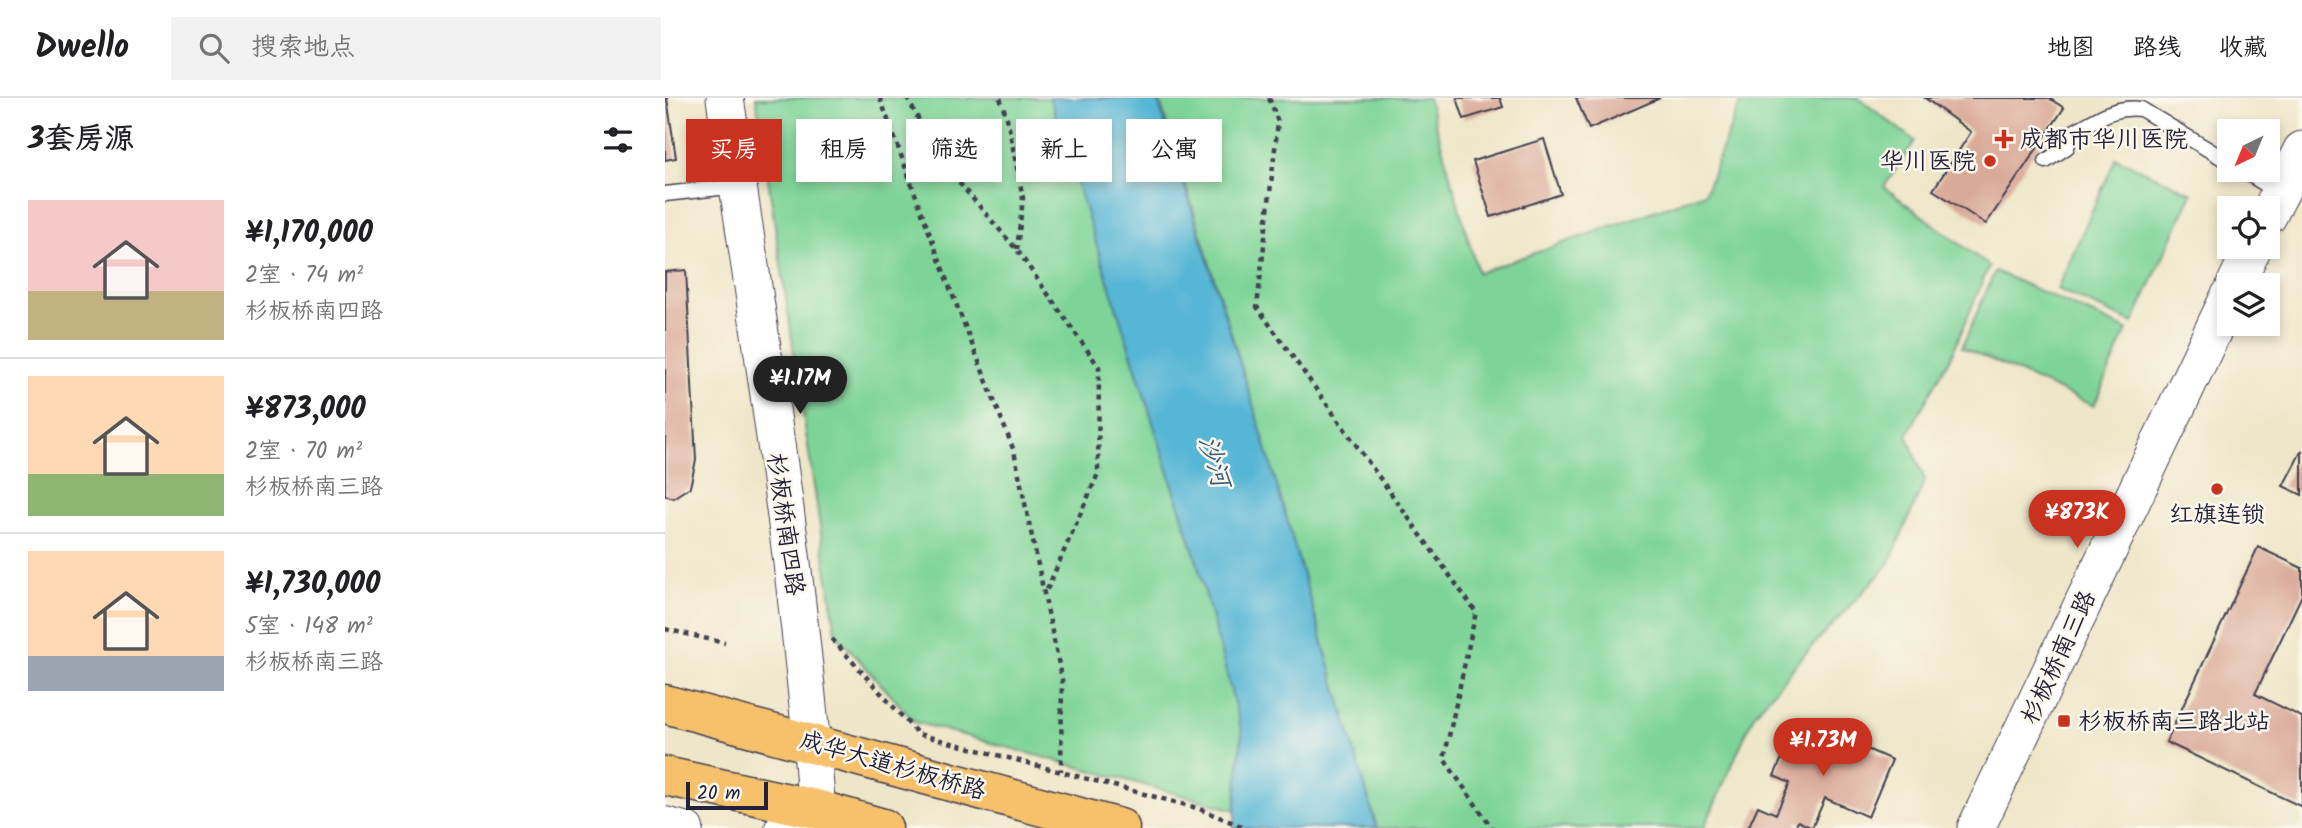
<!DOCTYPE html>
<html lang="zh">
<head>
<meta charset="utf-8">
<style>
  :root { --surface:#fff; --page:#f2f2f2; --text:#202124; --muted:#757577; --line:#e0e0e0; --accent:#c8321e }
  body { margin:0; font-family:Kalam,"LXGW WenKai TC",sans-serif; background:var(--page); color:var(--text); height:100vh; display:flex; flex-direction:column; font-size:26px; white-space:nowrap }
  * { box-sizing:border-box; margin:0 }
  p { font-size:23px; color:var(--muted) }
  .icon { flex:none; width:38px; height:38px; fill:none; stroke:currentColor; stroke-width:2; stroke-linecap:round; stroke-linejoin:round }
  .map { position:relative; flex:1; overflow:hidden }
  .details { display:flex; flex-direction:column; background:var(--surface); width:665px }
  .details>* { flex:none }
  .top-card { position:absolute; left:21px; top:21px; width:665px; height:63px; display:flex; gap:14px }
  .needle { width:46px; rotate:223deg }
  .tools { position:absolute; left:1552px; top:21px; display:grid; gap:14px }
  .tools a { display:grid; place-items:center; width:63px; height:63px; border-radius:0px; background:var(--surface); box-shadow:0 4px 10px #0003; font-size:35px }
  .scale { position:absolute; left:21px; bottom:18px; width:82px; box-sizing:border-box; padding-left:7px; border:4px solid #22223b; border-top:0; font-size:19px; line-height:24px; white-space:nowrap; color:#22223b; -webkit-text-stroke:5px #fbf7ec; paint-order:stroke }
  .price { position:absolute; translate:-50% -60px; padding:0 16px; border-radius:24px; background:var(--accent); color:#fff; font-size:23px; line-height:46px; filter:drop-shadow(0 2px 4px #0008) }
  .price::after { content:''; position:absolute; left:50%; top:42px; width:21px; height:16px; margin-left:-10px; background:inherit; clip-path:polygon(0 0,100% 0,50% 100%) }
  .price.current { background:#222; color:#fff }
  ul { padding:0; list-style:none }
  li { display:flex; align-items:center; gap:21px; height:175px; padding:0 28px }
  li+li { border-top:2px solid var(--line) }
  li span { display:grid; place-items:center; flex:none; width:196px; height:140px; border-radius:0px; color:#555 }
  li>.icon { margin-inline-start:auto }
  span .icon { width:84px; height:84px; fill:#fffc; stroke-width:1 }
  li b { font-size:30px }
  h2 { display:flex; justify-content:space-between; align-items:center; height:84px; padding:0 28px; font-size:30px }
  .pill { padding:0 24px; border-radius:0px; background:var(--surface); box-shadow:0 4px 10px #0003; font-size:24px; line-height:63px }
  .pill.current { background:var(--accent); color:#fff }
  header { display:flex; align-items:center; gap:42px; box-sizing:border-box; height:98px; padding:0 35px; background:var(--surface); border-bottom:2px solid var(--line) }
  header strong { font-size:33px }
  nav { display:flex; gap:38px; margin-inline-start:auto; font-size:24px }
  .search { width:490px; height:63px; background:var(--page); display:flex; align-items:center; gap:18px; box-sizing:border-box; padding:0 24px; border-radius:0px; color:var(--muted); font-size:26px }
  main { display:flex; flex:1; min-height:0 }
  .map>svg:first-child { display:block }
</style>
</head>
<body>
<header>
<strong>Dwello</strong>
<div class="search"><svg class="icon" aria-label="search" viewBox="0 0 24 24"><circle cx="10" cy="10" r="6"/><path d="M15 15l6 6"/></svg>搜索地点</div>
<nav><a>地图</a><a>路线</a><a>收藏</a></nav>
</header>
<main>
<section class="details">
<h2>3套房源<svg class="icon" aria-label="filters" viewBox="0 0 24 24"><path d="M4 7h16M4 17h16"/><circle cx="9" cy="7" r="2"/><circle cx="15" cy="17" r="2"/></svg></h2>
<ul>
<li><span style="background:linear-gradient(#f6c9c9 65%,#c2b280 0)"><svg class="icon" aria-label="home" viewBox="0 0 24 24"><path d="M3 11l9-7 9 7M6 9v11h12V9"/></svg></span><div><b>¥1,170,000</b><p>2室 · 74 m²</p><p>杉板桥南四路</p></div></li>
<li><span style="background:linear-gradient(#ffd9b3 70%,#8fb573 0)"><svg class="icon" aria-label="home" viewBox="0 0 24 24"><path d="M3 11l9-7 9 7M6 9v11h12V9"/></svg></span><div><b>¥873,000</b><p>2室 · 70 m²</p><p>杉板桥南三路</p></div></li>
<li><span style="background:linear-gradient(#ffd9b3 75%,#9aa5b1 0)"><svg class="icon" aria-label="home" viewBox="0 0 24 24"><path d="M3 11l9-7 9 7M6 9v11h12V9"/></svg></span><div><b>¥1,730,000</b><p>5室 · 148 m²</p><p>杉板桥南三路</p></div></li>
</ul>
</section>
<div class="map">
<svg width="1637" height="730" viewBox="0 0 1637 730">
  <rect width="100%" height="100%" fill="#fbf7ec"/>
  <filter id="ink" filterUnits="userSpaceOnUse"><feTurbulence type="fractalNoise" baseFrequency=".0143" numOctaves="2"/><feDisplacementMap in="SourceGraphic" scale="14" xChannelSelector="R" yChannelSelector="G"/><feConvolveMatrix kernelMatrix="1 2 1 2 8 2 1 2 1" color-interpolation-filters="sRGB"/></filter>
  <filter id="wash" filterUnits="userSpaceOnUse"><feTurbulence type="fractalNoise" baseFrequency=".00686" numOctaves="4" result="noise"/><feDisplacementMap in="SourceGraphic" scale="28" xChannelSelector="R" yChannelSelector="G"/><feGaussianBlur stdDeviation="1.57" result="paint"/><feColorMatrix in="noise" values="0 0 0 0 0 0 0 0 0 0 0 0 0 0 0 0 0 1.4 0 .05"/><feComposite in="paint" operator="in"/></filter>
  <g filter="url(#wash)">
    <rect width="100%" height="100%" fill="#eee6c8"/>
    <!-- green -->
    <path fill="#7ed498" stroke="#507b6a" stroke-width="2" d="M91 0H385L531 460 577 634 570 712 250 624 171 536Z
      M494 0H763L813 175 1040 95 1077 0H1193L1250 43 1219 89 1324 168 1287 256 1242 337 1260 382 1224 466 1139 557 1089 617 1039 730H712L593 323Z
      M1451 60 1527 95 1468 225 1392 191Z
      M1330 173 1462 232 1429 308 1297 249Z"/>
    <!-- water -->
    <path fill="#56b6d5" stroke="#3c6c88" stroke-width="2" d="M385 0H492L593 323 712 730H569L577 634 531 460Z"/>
    <g id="blocks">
      <!-- building -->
      <path fill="#daaa99" d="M0 0H2L11 60 0 62Z
        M792 0H835L838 9 799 21Z
        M911 0H995L924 31Z
        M1260 0H1384L1399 10 1321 126 1268 92 1306 34Z
        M879 41 896 96 826 119 808 63Z
        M21 172 31 362 25 389 8 400 0 397V174Z
        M1637 352V397L1618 388Z
        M1593 449 1637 470V497L1590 596 1637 619V709L1501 644Z
        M1134 621 1227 662 1203 719 1160 700 1147 730 1133 723 1130 730H1083L1093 708 1111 716 1125 685 1109 678Z"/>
    </g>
  </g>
  <g filter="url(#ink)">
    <use href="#blocks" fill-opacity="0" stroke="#413f50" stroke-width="2"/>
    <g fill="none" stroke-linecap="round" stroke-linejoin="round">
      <!-- service casing -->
      <g stroke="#413f50" stroke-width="17">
        <path id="service" d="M1381 63 1402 49 1406 35C1433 22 1445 8 1476 11L1564 64
          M1577 72 1613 94
          M0 96 72 88"/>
      </g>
      <!-- minor casing -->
      <g stroke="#413f50" stroke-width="32">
        <path id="minor" d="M0 724 23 730
          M115 730 151 711"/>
      </g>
      <!-- tertiary casing -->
      <g stroke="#413f50" stroke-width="39">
        <path id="tertiary" d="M60 0C95 242 137 485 153 730
          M1603 118 1637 52
          M1570 187 1588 149
          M1311 730 1564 199"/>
      </g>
      <!-- primary casing -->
      <g stroke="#413f50" stroke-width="41">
        <path id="primary" d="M0 606 455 730
          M0 678 151 711 218 730"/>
      </g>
      <!-- path -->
      <path stroke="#413f50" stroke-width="4.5" stroke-dasharray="5 5" stroke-linecap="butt" d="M215 0 281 180 349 353 397 581 396 673
        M242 0 278 66 352 152 434 269 433 376 380 496
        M335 0 342 20 358 100 352 151
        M604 0 613 24 592 209 811 514 779 661 827 730
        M0 531 60 545
        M167 541 253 636 532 710 581 730"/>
      <!-- service -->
      <use href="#service" stroke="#fff" stroke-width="14"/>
      <!-- minor -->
      <use href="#minor" stroke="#fff" stroke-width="30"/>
      <!-- tertiary -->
      <use href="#tertiary" stroke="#fff" stroke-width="37"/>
      <!-- primary -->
      <use href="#primary" stroke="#f7c06b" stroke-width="38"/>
    </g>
  </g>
  <!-- markers -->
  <g fill="#c8321e" stroke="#fbf7ec" stroke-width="2.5">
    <path d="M1335.5 30.5h7v7h7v7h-7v7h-7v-7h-7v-7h7z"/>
    <circle cx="1325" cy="63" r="7"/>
    <circle cx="1552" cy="391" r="7"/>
    <rect x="1392" y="616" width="14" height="14" rx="3.5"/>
  </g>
  <g text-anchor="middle" stroke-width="5" stroke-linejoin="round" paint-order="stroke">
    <!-- poi labels -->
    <g font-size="24" fill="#22223b" stroke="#fbf7ec" text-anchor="start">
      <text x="1355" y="49">成都市华川医院</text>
      <text x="1311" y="71" text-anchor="end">华川医院</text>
      <text x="1552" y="424" text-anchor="middle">红旗连锁</text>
      <text x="1413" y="631">杉板桥南三路北站</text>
    </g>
    <!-- street labels -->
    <g font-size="24" fill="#22223b" stroke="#fbf7ec">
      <text transform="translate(121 426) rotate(82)" y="8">杉板桥南四路</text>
      <text transform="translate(1393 559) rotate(-65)" y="8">杉板桥南三路</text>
      <text transform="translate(228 667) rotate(16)" y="8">成华大道杉板桥路</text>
    </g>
    <!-- water labels -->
    <g font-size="26" font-style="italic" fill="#375d79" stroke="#fbf7ec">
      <text transform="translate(550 363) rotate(73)" y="9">沙河</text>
    </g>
  </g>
</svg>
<div class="tools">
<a><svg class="needle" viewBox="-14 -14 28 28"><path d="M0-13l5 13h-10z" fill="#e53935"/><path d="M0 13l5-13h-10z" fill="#757577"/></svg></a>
<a><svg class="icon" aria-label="locate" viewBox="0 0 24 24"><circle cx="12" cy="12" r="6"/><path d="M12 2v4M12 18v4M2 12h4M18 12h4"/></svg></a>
<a><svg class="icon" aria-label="layers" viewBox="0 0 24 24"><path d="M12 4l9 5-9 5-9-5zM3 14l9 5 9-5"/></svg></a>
</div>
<div class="scale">20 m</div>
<b class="price current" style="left:135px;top:318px">¥1.17M</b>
<b class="price" style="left:1412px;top:452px">¥873K</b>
<b class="price" style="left:1158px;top:680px">¥1.73M</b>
<div class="top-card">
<a class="pill current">买房</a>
<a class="pill">租房</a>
<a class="pill">筛选</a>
<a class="pill">新上</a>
<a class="pill">公寓</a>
</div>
</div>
</main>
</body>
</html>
